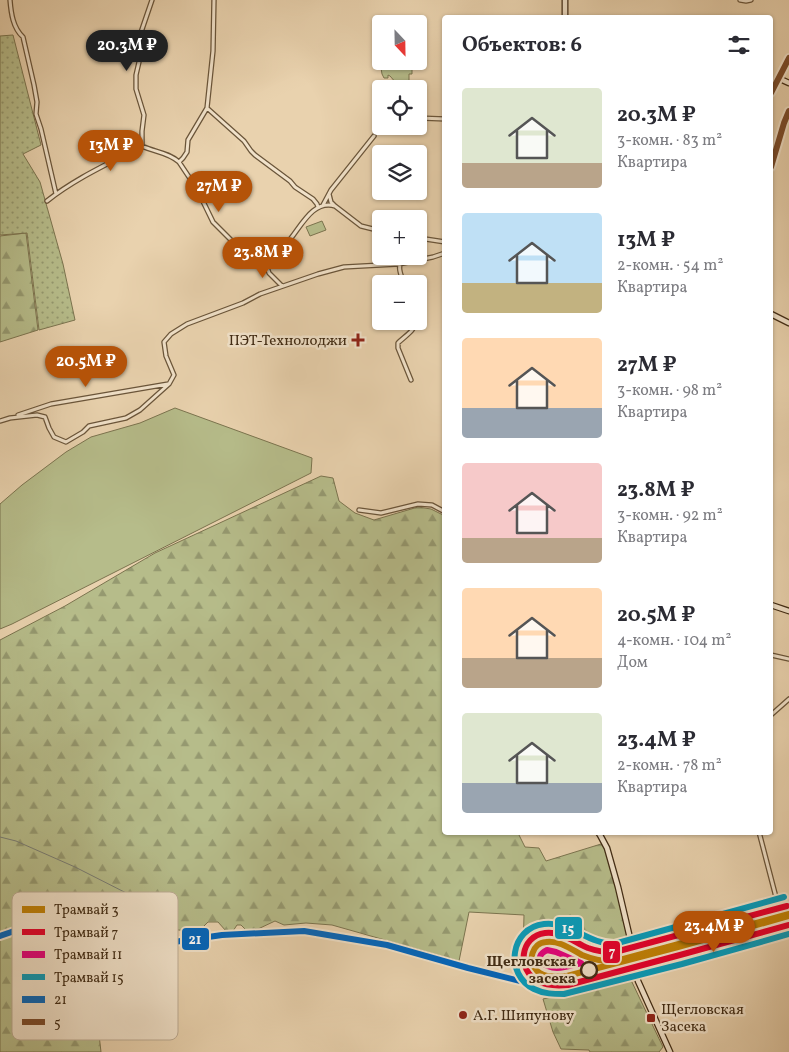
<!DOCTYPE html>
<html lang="ru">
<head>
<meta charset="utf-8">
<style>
  :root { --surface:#fff; --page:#f2f2f3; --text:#2b2b33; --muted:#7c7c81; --accent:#b45309 }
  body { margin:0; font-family:Vollkorn,serif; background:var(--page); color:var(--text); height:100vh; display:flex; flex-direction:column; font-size:19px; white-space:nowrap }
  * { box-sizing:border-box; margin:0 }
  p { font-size:16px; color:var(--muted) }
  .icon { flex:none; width:28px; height:28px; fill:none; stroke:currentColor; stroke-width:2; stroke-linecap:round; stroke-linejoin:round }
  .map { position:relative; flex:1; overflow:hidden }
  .details { position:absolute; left:442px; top:15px; width:331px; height:820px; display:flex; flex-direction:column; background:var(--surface); border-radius:5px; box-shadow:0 1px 4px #0004 }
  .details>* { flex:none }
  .needle { width:32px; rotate:158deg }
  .fabs { position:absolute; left:372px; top:15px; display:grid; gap:10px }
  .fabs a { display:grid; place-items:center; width:55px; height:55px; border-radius:5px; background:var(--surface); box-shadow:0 1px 4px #0004; font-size:25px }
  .price { position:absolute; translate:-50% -42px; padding:0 11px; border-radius:18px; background:var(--accent); color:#fff; font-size:16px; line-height:32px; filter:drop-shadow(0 1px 2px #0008) }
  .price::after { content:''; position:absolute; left:50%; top:30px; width:15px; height:11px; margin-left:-8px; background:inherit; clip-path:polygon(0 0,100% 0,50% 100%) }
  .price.current { background:#222; color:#fff }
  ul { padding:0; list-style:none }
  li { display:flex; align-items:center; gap:15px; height:125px; padding:0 20px }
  li span { display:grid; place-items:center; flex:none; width:140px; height:100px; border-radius:5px; color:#555 }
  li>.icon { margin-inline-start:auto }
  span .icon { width:60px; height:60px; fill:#fffc; stroke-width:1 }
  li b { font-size:21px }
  h2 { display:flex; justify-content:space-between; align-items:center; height:60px; padding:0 20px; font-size:21px }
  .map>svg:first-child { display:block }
</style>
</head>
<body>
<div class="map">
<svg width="789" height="1052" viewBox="0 0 789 1052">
  <defs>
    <pattern id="forest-firs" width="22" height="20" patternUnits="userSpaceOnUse" patternTransform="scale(1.25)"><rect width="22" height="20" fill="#b6bc8a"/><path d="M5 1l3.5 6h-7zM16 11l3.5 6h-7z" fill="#959970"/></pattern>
    <pattern id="park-dots" width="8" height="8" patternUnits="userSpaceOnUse" patternTransform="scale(1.25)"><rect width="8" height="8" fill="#b6bc8a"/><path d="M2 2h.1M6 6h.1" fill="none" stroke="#959970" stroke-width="1.8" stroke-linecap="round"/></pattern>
  </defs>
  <rect width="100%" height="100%" fill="#e9d2ae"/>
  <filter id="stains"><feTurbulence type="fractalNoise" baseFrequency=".004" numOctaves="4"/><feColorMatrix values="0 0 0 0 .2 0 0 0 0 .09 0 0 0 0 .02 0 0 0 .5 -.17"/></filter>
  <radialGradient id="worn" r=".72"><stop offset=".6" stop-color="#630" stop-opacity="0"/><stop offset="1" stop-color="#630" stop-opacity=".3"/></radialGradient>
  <!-- grass -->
  <path fill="#b6bc8a" stroke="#7b744f" d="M381 68H412V74H409V81H413V84L408 87V83L397 84 390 76 388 75V78H384L382 74Z
    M322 221 326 230 310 236 306 227Z
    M175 408 312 458 311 473 12 624 0 629V504L22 485 66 452 91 437 140 423Z"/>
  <!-- forest -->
  <path fill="url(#forest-firs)" stroke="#7b744f" d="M26 233 38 330 0 342V236Z
    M321 476 333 478 339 501 355 513 374 520 418 507 431 509 445 516V832L518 833 525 847 539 848 546 861 601 844 605 849 616 888 631 953 612 959 595 957 550 938C539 939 535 943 528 952L523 953 524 915 469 912 459 961 332 925 306 923 284 925 275 921 258 929 246 930 241 925H237L233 931H226L218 922H208L199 931 178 930 173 922 164 923 160 932H145V956L91 964 101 1052H0V640L65 606 155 553Z
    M630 978 663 1047 659 1052H590L589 1050 561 1049 553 1032 543 999Z"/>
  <!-- park -->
  <path fill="url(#park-dots)" stroke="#7b744f" d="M13 35 41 145 23 154 40 182 63 264 75 320 39 330 27 233 0 235V36Z"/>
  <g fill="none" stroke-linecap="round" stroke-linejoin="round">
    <!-- stream -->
    <path stroke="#787d75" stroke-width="1" d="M0 837 16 841 75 867 148 904"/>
    <!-- street casing -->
    <g stroke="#6a553a" stroke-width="5.5">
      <path id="street" d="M10 0C11 13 13 28 23 37L34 85 37 102 36 114 41 129 56 194
        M740 0 746 1 751 0
        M207 108 244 141 251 151 255 155 290 181 295 187 313 199 317 204 318 207
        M419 118 445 119
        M142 146V131L144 115 136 89V75L139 62 137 44 152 0
        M179 162 183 158 187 152 188 140 207 108 213 51 214 0
        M329 194 331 202 335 206
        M47 201C76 178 110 163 142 146 154 152 168 152 179 162L197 189 213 222 240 249 264 258C272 254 280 250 287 243 300 229 312 199 335 206L361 226 381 231
        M323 205 331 190 374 136
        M419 238 445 242
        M403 256C397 269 400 271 404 284
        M264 258 269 273 282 286
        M411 380 398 348V343C405 336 415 331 416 321
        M18 415 51 404 168 384
        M0 421 10 418 37 415 45 417 49 428 54 437 66 442 83 432 89 426 126 418 140 410 169 384 174 375 166 356 164 342 171 334 187 324 243 303 260 294 318 274 344 267 399 264 433 257 445 253
        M359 510 381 513 418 504 432 505 445 512
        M771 655 789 659
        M771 715 789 699
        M759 832 783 924
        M0 936 24 927 58 916 78 920 146 943H167L222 935 304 931 387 945 468 968 540 986 576 981 634 966"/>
    </g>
    <!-- secondary casing -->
    <g stroke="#402b14" stroke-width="7">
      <path id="secondary" d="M565 18V0
        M778 78 789 83
        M771 94 789 58
        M771 168 784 123 789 111
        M771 314 789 323
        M771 605 789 611
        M598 832 600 835 607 848 618 887 633 951 634 966 638 981 670 1052
        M634 966 789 922"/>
    </g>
    <!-- street -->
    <use href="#street" stroke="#f1e2ca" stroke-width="3"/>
    <!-- secondary -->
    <use href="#secondary" stroke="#f1e2ca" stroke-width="4.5"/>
    <!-- tram -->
    <path stroke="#402b14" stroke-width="1" d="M549 976 597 965 607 966"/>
    <!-- bus-1 casing -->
    <g stroke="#f1e2ca" stroke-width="10">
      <path id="bus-1" d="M0 936 58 916 78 920 146 943H167L222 935 304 931 387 945 468 968 540 986 576 981 789 922"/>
    </g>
    <!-- bus-2 casing -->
    <g stroke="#f1e2ca" stroke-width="10">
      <path id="bus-2" d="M771 93 789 58
        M771 167 784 123 789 111"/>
    </g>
    <!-- bus-1 -->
    <use href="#bus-1" stroke="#0065bd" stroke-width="6"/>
    <!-- bus-2 -->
    <use href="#bus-2" stroke="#7a4b2a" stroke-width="6"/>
    <!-- tram-1 casing -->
    <g stroke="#f1e2ca" stroke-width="10">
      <path id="tram-1" d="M789 914 616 961C605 962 592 959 582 955 571 949 559 940 546 942 532 943 527 961 537 971 545 978 557 977 567 976L678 947 789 916"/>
    </g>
    <!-- tram-2 casing -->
    <g stroke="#f1e2ca" stroke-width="10">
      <path id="tram-2" d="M787 906 615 952C606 953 597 951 588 948 574 942 561 931 545 933 520 936 516 970 538 981 547 986 558 986 568 985L680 955 789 925"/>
    </g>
    <!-- tram-3 casing -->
    <g stroke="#f1e2ca" stroke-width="10">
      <path id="tram-3" d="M547 950 556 952 581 963C573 965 565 968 557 968 545 968 531 958 547 950Z"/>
    </g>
    <!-- tram-4 casing -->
    <g stroke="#f1e2ca" stroke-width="10">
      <path id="tram-4" d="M784 897 614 944C588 944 570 921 544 924 510 928 504 974 534 989 544 994 554 994 564 994L682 964 789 934"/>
    </g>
    <!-- tram-1 -->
    <use href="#tram-1" stroke="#c08106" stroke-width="6"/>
    <!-- tram-2 -->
    <use href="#tram-2" stroke="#e4002b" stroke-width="6"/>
    <!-- tram-3 -->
    <use href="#tram-3" stroke="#e5007d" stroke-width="6"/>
    <!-- tram-4 -->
    <use href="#tram-4" stroke="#069cbb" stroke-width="6"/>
  </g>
  <!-- markers -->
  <g fill="#8f2418" stroke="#f1e2ca" stroke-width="2">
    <path d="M355.5 332.5h5v5h5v5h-5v5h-5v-5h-5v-5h5z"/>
    <circle cx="463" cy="1015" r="5"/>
    <rect x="646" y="1013" width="10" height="10" rx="2.5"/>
  </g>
  <circle fill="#f1e2ca" stroke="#402b14" stroke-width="2.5" cx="589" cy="970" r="8"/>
  <g text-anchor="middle" stroke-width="5" stroke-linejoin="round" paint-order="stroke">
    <!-- poi labels -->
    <g font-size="15" fill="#402b14" stroke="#f1e2ca" text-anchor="start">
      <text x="347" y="345" text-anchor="end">ПЭТ-Технолоджи</text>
      <text x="661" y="1014">Щегловская<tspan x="661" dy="17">Засека</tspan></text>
      <text x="473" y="1020">А.Г. Шипунову</text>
    </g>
    <!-- stop labels -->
    <g font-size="15" font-weight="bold" fill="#402b14" stroke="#f1e2ca" text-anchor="end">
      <text x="576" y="966">Щегловская<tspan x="576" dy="17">засека</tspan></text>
    </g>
  </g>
  <!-- legend -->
  <rect x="12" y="892" width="166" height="148" rx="8" fill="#f1e2ca" stroke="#bcab93" stroke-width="1"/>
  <rect x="22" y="906" width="23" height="7" fill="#c08106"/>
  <rect x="22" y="929" width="23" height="6" fill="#e4002b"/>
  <rect x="22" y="951" width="23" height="7" fill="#e5007d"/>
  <rect x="22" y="974" width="23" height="6" fill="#069cbb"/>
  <rect x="22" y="996" width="23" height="7" fill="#0065bd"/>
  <rect x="22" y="1019" width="23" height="6" fill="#7a4b2a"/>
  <g font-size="14" fill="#402b14">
    <text x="54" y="914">Трамвай 3</text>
    <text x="54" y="937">Трамвай 7</text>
    <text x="54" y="959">Трамвай 11</text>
    <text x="54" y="982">Трамвай 15</text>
    <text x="54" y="1004">21</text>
    <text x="54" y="1027">5</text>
  </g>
  <g stroke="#f1e2ca" stroke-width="2">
    <rect x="554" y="916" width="29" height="24" rx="5" fill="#069cbb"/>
    <rect x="181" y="927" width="29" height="24" rx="5" fill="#0065bd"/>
    <rect x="602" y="940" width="19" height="24" rx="5" fill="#e4002b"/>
  </g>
  <g font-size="14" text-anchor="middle" font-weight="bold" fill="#fff">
    <text x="568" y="933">15</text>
    <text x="195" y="944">21</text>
    <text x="612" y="957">7</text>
  </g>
  <rect width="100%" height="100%" filter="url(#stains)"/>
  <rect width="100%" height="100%" fill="url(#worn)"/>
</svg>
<div class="fabs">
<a><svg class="needle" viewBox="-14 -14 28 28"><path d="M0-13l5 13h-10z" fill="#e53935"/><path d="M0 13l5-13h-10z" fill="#7c7c81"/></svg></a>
<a><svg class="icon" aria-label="locate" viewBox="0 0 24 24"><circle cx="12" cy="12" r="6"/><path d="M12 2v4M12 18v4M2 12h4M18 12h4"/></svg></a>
<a><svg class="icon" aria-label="layers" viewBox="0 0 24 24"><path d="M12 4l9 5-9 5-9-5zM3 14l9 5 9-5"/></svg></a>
<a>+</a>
<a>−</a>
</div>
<b class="price current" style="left:127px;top:72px">20.3M ₽</b>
<b class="price" style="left:111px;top:172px">13M ₽</b>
<b class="price" style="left:219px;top:213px">27M ₽</b>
<b class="price" style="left:263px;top:279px">23.8M ₽</b>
<b class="price" style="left:86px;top:388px">20.5M ₽</b>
<b class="price" style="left:714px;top:953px">23.4M ₽</b>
<section class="details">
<h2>Объектов: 6<svg class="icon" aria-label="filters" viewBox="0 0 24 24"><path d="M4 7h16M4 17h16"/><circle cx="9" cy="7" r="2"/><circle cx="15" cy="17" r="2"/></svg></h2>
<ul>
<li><span style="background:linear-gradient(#dfe7d0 75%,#b9a48a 0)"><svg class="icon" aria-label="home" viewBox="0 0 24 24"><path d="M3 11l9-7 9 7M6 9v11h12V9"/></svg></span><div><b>20.3M ₽</b><p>3-комн. · 83 m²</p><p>Квартира</p></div></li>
<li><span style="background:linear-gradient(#bfe0f5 70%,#c2b280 0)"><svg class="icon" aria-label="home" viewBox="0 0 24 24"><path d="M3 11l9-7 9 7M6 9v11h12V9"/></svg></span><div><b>13M ₽</b><p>2-комн. · 54 m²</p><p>Квартира</p></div></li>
<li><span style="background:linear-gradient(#ffd9b3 70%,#9aa5b1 0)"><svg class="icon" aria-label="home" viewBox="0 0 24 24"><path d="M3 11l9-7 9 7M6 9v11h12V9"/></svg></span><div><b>27M ₽</b><p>3-комн. · 98 m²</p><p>Квартира</p></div></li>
<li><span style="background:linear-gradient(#f6c9c9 75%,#b9a48a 0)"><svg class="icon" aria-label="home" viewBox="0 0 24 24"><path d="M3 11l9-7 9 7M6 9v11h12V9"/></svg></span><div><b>23.8M ₽</b><p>3-комн. · 92 m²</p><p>Квартира</p></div></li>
<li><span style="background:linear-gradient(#ffd9b3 70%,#b9a48a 0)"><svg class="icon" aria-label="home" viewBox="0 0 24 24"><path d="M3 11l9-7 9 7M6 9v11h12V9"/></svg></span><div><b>20.5M ₽</b><p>4-комн. · 104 m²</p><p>Дом</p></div></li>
<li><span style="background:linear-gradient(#dfe7d0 70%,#9aa5b1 0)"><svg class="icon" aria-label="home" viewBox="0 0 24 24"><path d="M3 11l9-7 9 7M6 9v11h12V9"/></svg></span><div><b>23.4M ₽</b><p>2-комн. · 78 m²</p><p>Квартира</p></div></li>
</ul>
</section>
</div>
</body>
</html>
